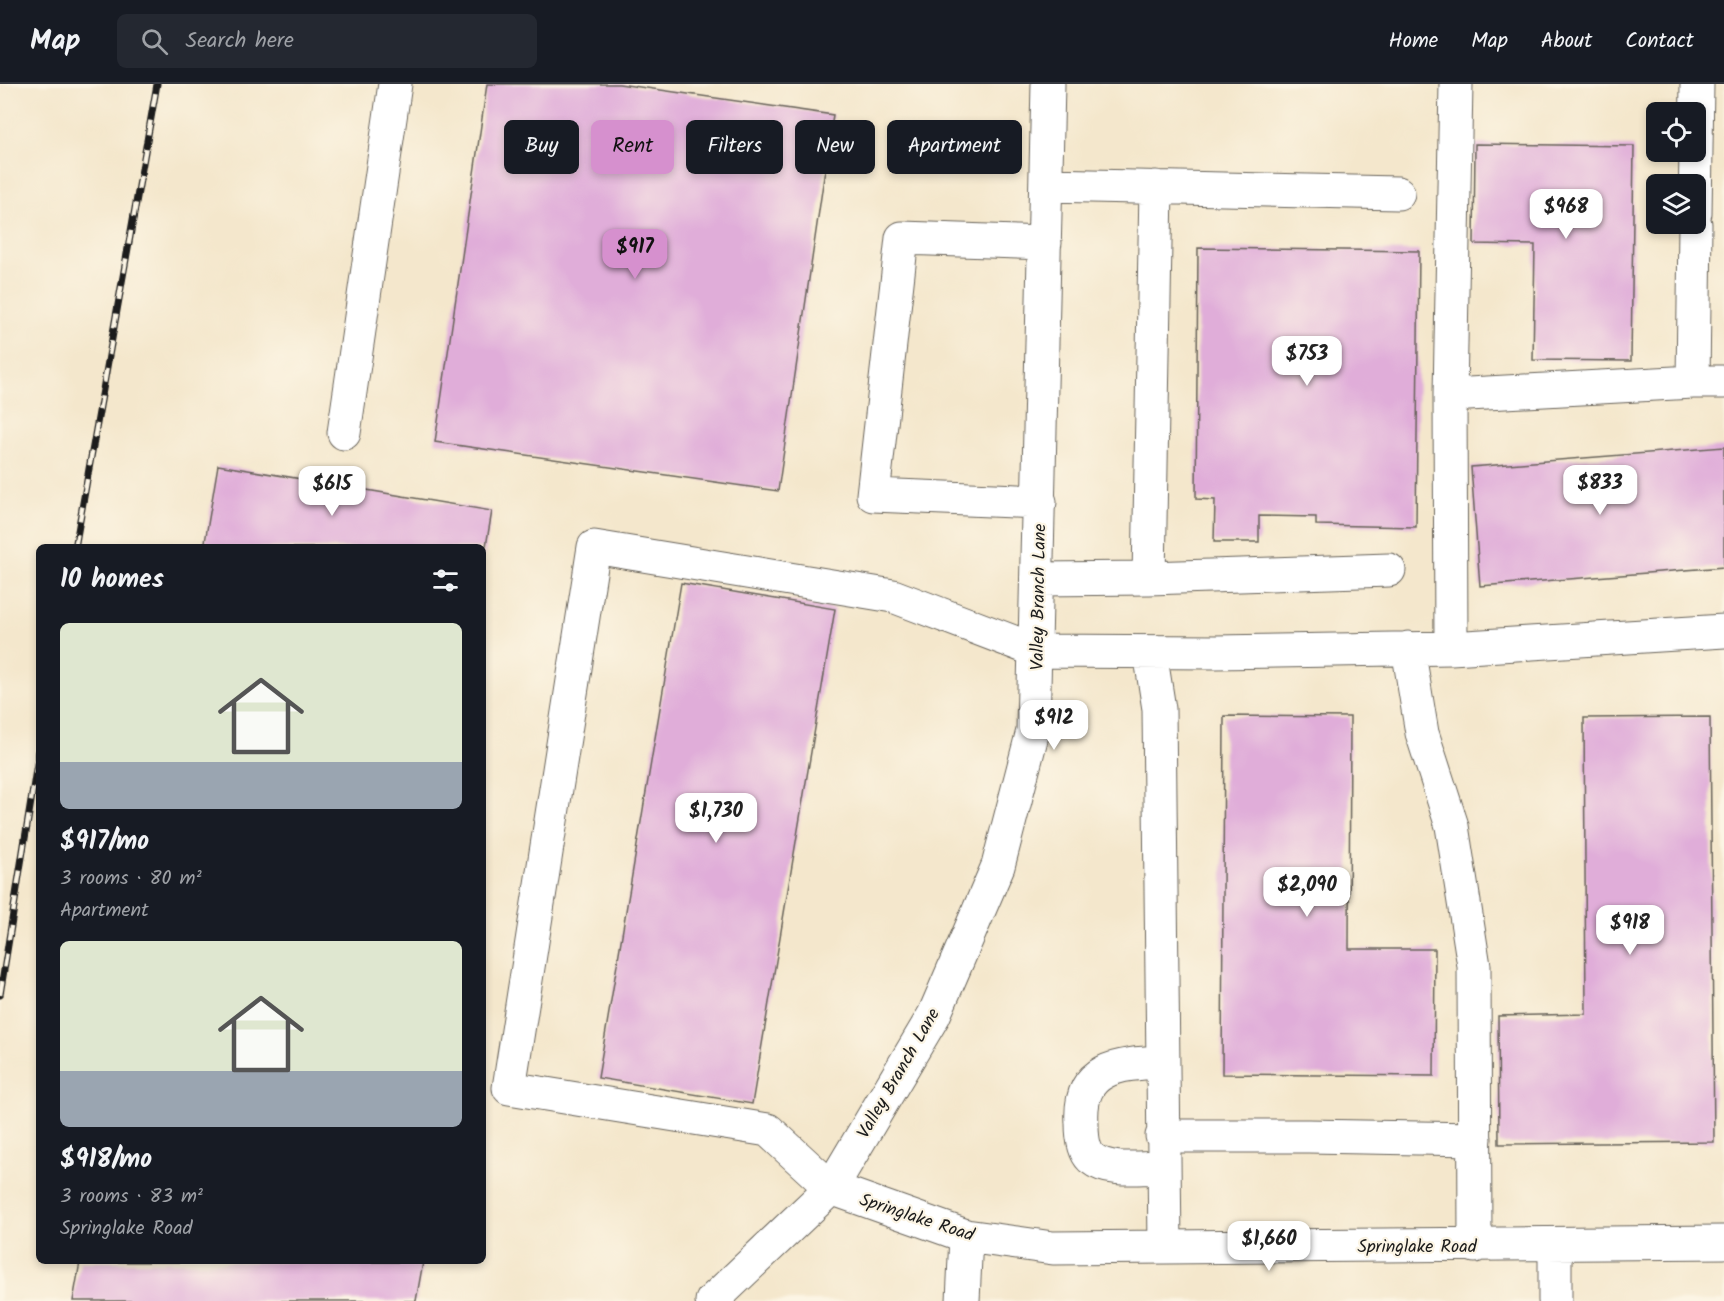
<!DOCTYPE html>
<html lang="en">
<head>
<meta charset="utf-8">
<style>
  :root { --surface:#171b24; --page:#242831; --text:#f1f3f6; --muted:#9ea1a6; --line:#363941; --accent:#d690ce }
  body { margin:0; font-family:Kalam,sans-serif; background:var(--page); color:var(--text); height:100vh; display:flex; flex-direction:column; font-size:22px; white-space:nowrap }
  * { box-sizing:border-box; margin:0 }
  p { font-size:20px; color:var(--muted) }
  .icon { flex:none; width:33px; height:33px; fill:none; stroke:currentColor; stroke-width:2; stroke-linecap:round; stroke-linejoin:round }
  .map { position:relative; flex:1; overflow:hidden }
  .panel { position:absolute; left:36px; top:460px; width:450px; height:720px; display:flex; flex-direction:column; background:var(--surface); border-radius:9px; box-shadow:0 3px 9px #0003 }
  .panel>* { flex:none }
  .banner { position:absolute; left:504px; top:36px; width:570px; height:54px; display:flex; gap:12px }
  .tools { position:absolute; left:1646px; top:18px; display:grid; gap:12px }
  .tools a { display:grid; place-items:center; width:60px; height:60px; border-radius:9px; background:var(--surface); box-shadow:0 3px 9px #0003; font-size:30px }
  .price { position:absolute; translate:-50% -51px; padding:0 14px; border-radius:12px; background:#fff; color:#222; font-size:20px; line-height:39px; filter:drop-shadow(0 2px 3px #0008) }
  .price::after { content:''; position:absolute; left:50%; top:36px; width:18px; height:14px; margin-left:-9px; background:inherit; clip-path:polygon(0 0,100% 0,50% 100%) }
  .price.on { background:var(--accent); color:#111 }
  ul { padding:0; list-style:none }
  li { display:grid; align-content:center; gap:12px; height:318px; padding:0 24px }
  li span { display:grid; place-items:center; height:186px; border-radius:9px; color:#555 }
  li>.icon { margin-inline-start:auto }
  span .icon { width:108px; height:108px; fill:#fffc; stroke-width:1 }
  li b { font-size:26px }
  h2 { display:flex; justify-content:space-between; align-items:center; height:72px; padding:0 24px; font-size:26px }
  .chip { padding:0 21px; border-radius:9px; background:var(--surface); box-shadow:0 3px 9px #0003; font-size:21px; line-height:54px }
  .chip.on { background:var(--accent); color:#111 }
  header { display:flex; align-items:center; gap:36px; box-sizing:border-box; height:84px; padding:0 30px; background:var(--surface); border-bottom:2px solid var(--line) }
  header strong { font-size:28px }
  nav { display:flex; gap:33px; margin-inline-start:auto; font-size:21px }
  .search { width:420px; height:54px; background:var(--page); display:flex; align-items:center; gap:15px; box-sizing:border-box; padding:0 21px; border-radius:9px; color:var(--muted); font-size:22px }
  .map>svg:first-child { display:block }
</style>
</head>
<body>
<header>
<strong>Map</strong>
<div class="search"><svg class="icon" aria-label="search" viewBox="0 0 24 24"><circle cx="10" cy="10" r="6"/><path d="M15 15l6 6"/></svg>Search here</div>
<nav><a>Home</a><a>Map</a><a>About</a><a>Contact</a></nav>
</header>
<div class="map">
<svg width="1724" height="1217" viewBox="0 0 1724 1217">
  <rect width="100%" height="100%" fill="#fcf5e5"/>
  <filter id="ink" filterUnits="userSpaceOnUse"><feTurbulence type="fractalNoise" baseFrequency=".0167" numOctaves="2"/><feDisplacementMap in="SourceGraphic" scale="12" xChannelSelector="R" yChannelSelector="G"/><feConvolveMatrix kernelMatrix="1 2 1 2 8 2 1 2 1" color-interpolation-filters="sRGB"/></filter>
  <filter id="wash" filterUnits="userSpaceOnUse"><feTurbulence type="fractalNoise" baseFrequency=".008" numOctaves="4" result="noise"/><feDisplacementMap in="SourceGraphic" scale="24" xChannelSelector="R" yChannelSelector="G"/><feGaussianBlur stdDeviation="1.35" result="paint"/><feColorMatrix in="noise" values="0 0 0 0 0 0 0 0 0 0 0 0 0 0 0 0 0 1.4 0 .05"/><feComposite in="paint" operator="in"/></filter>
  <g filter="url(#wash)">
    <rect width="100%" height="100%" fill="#f4e7cc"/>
    <g id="blocks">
      <!-- building -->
      <path fill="#e0add9" d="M487 0H619L833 31 778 407 435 358Z
        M1475 60 1634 62 1631 277 1533 276 1535 161 1474 160Z
        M1198 164 1419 167 1416 443 1316 441V433L1259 432V458H1214L1215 416 1196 415Z
        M1724 363V483L1480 502 1471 383Z
        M218 381 492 427 484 474 483 464H204Z
        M681 499 835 525 752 1020 598 994Z
        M1224 632 1350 633 1349 865H1435L1434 992 1222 990Z
        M1710 633 1714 1058 1499 1060 1498 932 1586 930 1584 634Z
        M80 1178H423L416 1217H73Z"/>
    </g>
  </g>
  <g filter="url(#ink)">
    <use href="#blocks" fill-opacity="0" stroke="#68635a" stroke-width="1.5"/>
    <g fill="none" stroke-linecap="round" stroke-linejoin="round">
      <!-- minor casing -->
      <g stroke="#68635a" stroke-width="35">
        <path id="minor" d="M1456 0 1450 311 1693 298 1695 140
          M1047 101 1398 109
          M1156 103 1149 494 1389 486
          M1695 129 1697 0
          M1693 298H1724
          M1450 311 1451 564
          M344 349 395 0
          M1040 418 873 411 902 154 1045 159
          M1038 495 1149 494
          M1724 547 1451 564 1216 568 1037 567 893 512 594 463 509 1004 768 1046 831 1104 966 1152 1053 1164 1724 1158
          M1408 564 1422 649 1452 742 1474 882 1475 1162
          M1150 568 1159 625 1165 1163
          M1162 978C1118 980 1078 983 1082 1039 1082 1050 1083 1066 1091 1074 1109 1089 1141 1083 1163 1083
          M1162 1052H1308L1475 1055
          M1555 1161V1217
          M712 1217 831 1104 934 931 998 782 1033 647 1048 0
          M963 1217 966 1152"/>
      </g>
      <!-- minor -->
      <use href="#minor" stroke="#fff" stroke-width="33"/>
      <!-- rail casing -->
      <g stroke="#1c1c1c" stroke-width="7">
        <path id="rail" d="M75 464 157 0
          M0 911 39 667"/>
      </g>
      <!-- rail -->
      <use href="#rail" stroke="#fcf5e5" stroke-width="4.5" stroke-dasharray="14" stroke-linecap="butt"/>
    </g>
  </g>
  <g text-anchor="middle" stroke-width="4.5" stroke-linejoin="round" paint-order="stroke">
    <!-- street labels -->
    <g font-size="18" fill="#1c1c1c" stroke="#fcf5e5">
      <text transform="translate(1038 513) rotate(-89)" y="6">Valley Branch Lane</text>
      <text transform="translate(898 989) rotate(-60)" y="6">Valley Branch Lane</text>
      <text transform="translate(917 1133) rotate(18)" y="6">Springlake Road</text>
      <text x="1417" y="1168">Springlake Road</text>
    </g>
  </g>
</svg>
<div class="tools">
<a><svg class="icon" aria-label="locate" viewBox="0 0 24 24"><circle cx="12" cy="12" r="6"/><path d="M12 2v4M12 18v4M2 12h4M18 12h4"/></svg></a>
<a><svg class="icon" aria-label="layers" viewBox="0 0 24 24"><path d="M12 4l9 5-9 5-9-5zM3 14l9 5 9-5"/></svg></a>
</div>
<b class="price" style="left:1566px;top:156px">$968</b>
<b class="price on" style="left:635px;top:196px">$917</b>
<b class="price" style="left:1307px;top:303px">$753</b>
<b class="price" style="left:1600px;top:432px">$833</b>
<b class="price" style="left:332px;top:433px">$615</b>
<b class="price" style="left:1054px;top:667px">$912</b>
<b class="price" style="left:716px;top:760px">$1,730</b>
<b class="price" style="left:1307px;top:834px">$2,090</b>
<b class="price" style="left:1630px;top:872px">$918</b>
<b class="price" style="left:1269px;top:1188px">$1,660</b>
<div class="banner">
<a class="chip">Buy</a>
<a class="chip on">Rent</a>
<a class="chip">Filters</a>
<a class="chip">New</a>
<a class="chip">Apartment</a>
</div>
<section class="panel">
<h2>10 homes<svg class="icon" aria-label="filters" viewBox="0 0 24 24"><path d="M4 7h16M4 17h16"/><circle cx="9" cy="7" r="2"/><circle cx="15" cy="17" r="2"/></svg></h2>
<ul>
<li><span style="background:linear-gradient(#dfe7d0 75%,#9aa5b1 0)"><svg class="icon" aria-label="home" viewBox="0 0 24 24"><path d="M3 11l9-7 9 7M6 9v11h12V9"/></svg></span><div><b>$917/mo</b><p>3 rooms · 80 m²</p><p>Apartment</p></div></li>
<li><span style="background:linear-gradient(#dfe7d0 70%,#9aa5b1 0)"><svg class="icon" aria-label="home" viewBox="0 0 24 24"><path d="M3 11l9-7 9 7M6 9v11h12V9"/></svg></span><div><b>$918/mo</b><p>3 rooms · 83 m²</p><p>Springlake Road</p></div></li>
</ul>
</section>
</div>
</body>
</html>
